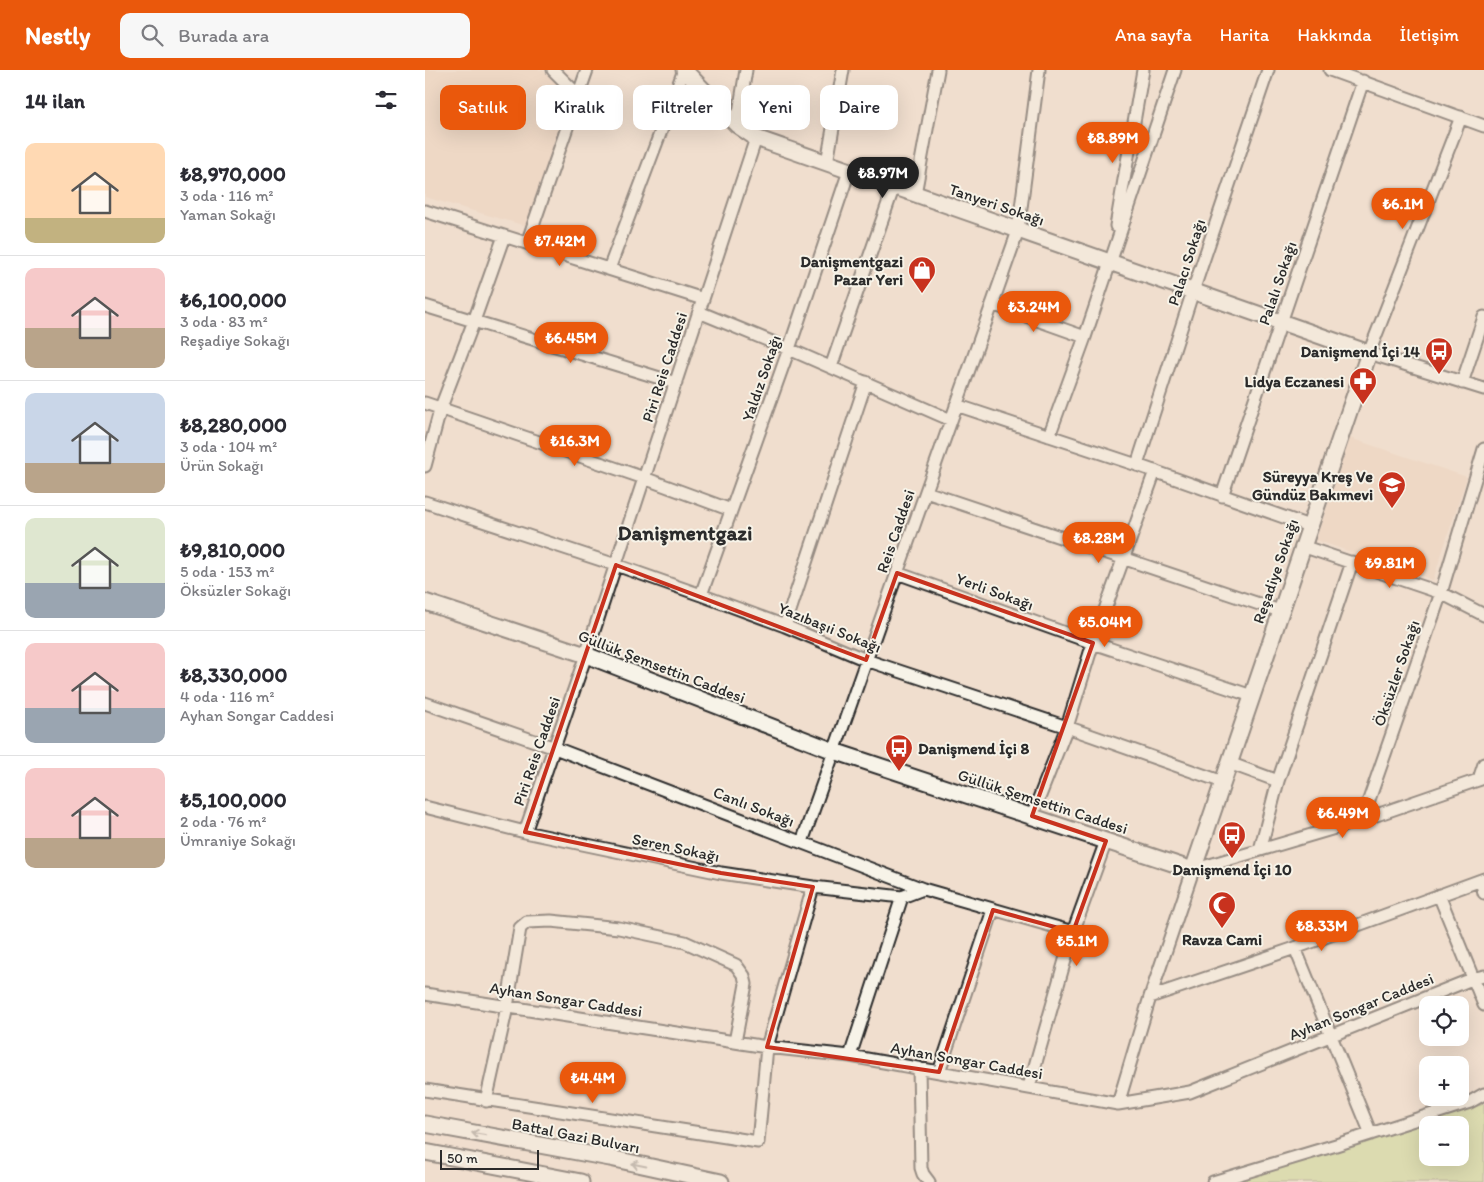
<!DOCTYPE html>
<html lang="tr">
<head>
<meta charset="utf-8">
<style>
  :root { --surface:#fff; --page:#f7f7f7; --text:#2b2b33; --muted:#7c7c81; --line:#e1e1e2; --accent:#ea580c }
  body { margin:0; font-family:Itim,sans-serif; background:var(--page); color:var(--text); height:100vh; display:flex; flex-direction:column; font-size:19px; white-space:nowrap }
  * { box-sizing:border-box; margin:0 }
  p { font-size:16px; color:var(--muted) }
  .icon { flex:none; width:28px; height:28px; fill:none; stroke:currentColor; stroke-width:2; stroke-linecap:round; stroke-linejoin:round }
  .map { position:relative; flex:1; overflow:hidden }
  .drawer { display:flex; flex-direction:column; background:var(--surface); width:425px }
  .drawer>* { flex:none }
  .banner { position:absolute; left:15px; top:15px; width:475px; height:45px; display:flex; gap:10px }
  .fabs { position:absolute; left:994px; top:926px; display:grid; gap:10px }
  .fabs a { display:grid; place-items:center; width:50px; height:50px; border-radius:10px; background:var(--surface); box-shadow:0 5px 20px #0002; font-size:25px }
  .scale { position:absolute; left:15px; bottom:12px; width:99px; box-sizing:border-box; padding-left:5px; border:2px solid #2b2b2b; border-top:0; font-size:14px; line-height:18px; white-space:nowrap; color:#2b2b2b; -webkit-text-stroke:4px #f7f3e8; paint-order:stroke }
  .price { position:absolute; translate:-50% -42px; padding:0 11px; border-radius:18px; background:var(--accent); color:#fff; font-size:16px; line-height:32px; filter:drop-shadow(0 1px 2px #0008) }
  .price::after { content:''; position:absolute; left:50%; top:30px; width:15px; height:11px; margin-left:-8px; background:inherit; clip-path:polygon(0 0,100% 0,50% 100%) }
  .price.on { background:#222; color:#fff }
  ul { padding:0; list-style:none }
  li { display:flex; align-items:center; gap:15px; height:125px; padding:0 25px }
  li+li { border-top:1px solid var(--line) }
  li span { display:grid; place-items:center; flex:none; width:140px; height:100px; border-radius:10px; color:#555 }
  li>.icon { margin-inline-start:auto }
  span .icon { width:60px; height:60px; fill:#fffc; stroke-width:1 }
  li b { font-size:21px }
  h2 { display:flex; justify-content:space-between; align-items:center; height:60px; padding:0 25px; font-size:21px }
  .chip { padding:0 18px; border-radius:10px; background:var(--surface); box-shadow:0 5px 20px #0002; font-size:18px; line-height:45px }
  .chip.on { background:var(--accent); color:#fff }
  header { display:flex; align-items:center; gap:30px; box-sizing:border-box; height:70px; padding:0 25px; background:var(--accent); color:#fff }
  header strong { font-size:24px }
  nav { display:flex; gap:28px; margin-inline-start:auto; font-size:18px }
  .search { width:350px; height:45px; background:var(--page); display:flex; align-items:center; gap:12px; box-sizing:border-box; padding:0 18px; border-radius:10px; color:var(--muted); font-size:19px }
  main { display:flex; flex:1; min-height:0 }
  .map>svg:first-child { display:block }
</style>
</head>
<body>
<header>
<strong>Nestly</strong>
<div class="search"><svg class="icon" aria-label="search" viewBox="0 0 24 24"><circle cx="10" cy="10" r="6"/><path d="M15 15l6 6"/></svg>Burada ara</div>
<nav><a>Ana sayfa</a><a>Harita</a><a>Hakkında</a><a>İletişim</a></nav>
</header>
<main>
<section class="drawer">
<h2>14 ilan<svg class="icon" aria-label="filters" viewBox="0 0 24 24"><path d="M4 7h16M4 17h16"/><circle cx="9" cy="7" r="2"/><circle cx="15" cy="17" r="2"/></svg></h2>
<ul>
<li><span style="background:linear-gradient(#ffd9b3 75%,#c2b280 0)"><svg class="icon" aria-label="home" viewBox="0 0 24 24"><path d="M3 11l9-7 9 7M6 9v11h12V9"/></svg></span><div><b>₺8,970,000</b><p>3 oda · 116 m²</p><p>Yaman Sokağı</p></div></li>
<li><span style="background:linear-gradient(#f6c9c9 60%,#b9a48a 0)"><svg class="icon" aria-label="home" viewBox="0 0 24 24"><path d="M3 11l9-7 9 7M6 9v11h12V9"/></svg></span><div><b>₺6,100,000</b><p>3 oda · 83 m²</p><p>Reşadiye Sokağı</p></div></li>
<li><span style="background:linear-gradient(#c9d6e8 70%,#b9a48a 0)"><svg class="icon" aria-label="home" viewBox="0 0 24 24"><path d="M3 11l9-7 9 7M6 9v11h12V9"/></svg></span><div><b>₺8,280,000</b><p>3 oda · 104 m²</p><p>Ürün Sokağı</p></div></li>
<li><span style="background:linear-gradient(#dfe7d0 65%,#9aa5b1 0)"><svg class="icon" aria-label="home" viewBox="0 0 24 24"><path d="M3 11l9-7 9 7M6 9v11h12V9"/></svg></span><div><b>₺9,810,000</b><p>5 oda · 153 m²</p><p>Öksüzler Sokağı</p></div></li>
<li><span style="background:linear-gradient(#f6c9c9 65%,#9aa5b1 0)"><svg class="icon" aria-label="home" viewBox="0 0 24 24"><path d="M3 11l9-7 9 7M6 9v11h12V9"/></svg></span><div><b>₺8,330,000</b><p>4 oda · 116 m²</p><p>Ayhan Songar Caddesi</p></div></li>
<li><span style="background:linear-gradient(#f6c9c9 70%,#b9a48a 0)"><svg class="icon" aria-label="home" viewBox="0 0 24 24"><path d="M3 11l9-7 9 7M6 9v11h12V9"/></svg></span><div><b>₺5,100,000</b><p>2 oda · 76 m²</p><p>Ümraniye Sokağı</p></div></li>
</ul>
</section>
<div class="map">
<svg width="1059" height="1112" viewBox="0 0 1059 1112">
  <rect width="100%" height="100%" fill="#f0dece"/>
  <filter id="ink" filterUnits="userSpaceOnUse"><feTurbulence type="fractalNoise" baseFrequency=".02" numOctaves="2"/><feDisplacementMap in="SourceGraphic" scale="10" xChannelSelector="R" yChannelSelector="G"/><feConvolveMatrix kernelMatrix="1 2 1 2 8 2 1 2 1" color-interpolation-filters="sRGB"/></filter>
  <g filter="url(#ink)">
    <!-- built -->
    <path fill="#ebd0bb" d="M0 0H118L145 27 101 156 0 127Z
      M925 368 1042 407 1008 510 891 470Z"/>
    <!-- green -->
    <path fill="#c4d78c" stroke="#78815c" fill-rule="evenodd" d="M1059 1034V1112H809L821 1107ZM1002 1055H1035V1088H1002Z"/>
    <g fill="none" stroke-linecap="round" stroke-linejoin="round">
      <!-- minor casing -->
      <g stroke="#2b2b2b" stroke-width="15">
        <path id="minor" d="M128 0 154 26
          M905 0 1059 56
          M1036 47 944 283 1059 319
          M312 55 321 0
          M402 93 418 0
          M490 124 513 0
          M0 141 278 229
          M691 156 718 0
          M102 173 162 0
          M184 199 259 0
          M567 234 660 267
          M0 236 251 313
          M274 242 364 279 526 350
          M406 297 469 116
          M1037 313 1059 247
          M0 333 219 408 306 440
          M531 335 712 395 884 456
          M624 366 660 267 750 0
          M712 395 768 221 843 0
          M0 396 16 337 49 251 79 166
          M501 422 855 541
          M797 426 938 11
          M0 432 191 495 276 525 360 556 441 590 642 657 798 712
          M877 476 1016 523 1059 545
          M472 503 668 573 827 626
          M276 525 364 279 424 101
          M360 556 441 312
          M0 633 130 678 498 819 648 862
          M804 693 853 711
          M1054 709 1059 694
          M0 737 100 762 296 803 388 817 477 827 498 819
          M607 746 642 657 668 573 730 401
          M937 750 1016 523 1059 379
          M100 762 161 585 331 68
          M377 772 593 161 614 0
          M835 780 853 711 927 492
          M1056 810 1059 823
          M1014 825 1059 935
          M870 878 946 1064
          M0 924 342 977 425 986 693 1034 765 1022 1047 909 1059 906
          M725 927 870 878 1059 809
          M425 986 477 827
          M494 998 496 1098 498 1104 504 1112
          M514 1002 568 840
          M604 1017 648 862 681 771
          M0 1020 333 1072 342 977 388 817
          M61 1031 82 937 95 858 102 852 126 851 194 858 260 872 311 895 319 906 321 914 310 972
          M693 1034 725 927 768 800 937 750 1059 708
          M788 1112 911 1075 1045 1032 1059 1024"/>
      </g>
      <!-- tertiary casing -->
      <g stroke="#2b2b2b" stroke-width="19">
        <path id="tertiary" d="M0 532 161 585 409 681 768 800 944 283 331 68 312 55 259 0
          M0 1054 185 1088 296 1112
          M0 1082 156 1112"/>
      </g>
      <!-- minor -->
      <use href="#minor" stroke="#f7f3e8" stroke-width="11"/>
      <!-- tertiary -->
      <use href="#tertiary" stroke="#f7f3e8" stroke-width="15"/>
    </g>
    <!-- one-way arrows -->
    <defs><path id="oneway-shaft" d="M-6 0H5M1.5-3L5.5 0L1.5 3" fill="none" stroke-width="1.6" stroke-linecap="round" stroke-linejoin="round" transform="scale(1.25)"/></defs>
    <g stroke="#918f8a">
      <use href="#oneway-shaft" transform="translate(54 1064) rotate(-170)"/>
      <use href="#oneway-shaft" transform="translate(214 1095) rotate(-168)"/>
    </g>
  </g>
  <!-- marked area -->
  <path d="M0 0H1059V1112H0ZM191 495 441 590 472 503 668 573 607 746 681 771 648 862 568 840 514 1002 342 977 388 817 296 803 100 762Z" fill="#f0dece" fill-opacity=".55" fill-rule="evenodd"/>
  <path fill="none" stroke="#c8321e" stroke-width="4" stroke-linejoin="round" d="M191 495 441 590 472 503 668 573 607 746 681 771 648 862 568 840 514 1002 342 977 388 817 296 803 100 762Z"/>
  <!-- icons -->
  <defs>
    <g id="shop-pin" transform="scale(1.4375)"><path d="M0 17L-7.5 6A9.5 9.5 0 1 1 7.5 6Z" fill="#c8321e" stroke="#f7f3e8"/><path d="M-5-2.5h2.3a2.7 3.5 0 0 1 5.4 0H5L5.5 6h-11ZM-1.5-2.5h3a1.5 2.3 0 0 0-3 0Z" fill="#fff"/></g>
    <g id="bus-pin" transform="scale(1.4375)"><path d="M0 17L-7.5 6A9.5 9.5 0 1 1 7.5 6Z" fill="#c8321e" stroke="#f7f3e8"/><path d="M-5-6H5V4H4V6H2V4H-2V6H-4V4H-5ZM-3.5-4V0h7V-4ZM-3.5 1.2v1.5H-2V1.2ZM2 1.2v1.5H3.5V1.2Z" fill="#fff"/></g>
    <g id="pharmacy-pin" transform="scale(1.4375)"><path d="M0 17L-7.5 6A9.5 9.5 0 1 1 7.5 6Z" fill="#c8321e" stroke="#f7f3e8"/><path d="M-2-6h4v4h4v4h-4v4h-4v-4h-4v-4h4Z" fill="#fff"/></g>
    <g id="school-pin" transform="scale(1.4375)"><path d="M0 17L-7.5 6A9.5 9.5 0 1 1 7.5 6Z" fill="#c8321e" stroke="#f7f3e8"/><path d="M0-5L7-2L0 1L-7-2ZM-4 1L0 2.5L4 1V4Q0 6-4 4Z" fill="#fff"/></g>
    <g id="mosque-pin" transform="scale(1.4375)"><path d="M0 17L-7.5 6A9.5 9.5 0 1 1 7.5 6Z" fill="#c8321e" stroke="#f7f3e8"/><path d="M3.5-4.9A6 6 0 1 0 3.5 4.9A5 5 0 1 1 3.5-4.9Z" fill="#fff"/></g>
  </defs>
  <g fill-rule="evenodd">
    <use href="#shop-pin" x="497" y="200"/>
    <use href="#bus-pin" x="1014" y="281"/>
    <use href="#pharmacy-pin" x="938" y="311"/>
    <use href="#school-pin" x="967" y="415"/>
    <use href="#bus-pin" x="474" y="678"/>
    <use href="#bus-pin" x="807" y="765"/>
    <use href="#mosque-pin" x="797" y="835"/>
  </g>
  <g text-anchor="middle" stroke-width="4" stroke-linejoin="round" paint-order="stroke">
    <!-- street labels -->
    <g font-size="16" fill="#2b2b2b" stroke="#f7f3e8">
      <text transform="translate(572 134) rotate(19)" y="6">Tanyeri Sokağı</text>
      <text transform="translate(761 192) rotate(-72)" y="6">Palacı Sokağı</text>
      <text transform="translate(852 213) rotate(-71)" y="6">Palalı Sokağı</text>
      <text transform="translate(239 297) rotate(-72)" y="6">Piri Reis Caddesi</text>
      <text transform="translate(336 308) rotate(-71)" y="6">Yaldız Sokağı</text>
      <text transform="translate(470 461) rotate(-71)" y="6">Reis Caddesi</text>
      <text transform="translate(850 501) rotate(-71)" y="6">Reşadiye Sokağı</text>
      <text transform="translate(570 521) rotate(20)" y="6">Yerli Sokağı</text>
      <text transform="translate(405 557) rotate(22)" y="6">Yazıbaşıi Sokağı</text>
      <text transform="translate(237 596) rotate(21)" y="6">Güllük Şemsettin Caddesi</text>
      <text transform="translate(971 603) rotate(-71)" y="6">Öksüzler Sokağı</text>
      <text transform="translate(111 681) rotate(-71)" y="6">Piri Reis Caddesi</text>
      <text transform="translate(618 731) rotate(18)" y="6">Güllük Şemsettin Caddesi</text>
      <text transform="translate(329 736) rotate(21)" y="6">Canlı Sokağı</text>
      <text transform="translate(251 777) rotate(12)" y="6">Seren Sokağı</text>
      <text transform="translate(141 929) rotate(9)" y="6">Ayhan Songar Caddesi</text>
      <text transform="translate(936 936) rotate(-22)" y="6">Ayhan Songar Caddesi</text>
      <text transform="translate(542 990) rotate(10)" y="6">Ayhan Songar Caddesi</text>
      <text transform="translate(151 1065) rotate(11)" y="6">Battal Gazi Bulvarı</text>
    </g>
    <!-- poi labels -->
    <g font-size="16" font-weight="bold" fill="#2b2b2b" stroke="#f7f3e8" text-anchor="end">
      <text x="478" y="197">Danişmentgazi<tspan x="478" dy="18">Pazar Yeri</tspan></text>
      <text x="995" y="287">Danişmend İçi 14</text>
      <text x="919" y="317">Lidya Eczanesi</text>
      <text x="948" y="412">Süreyya Kreş Ve<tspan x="948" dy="18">Gündüz Bakımevi</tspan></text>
      <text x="493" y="684" text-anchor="start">Danişmend İçi 8</text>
      <text x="807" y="805" text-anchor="middle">Danişmend İçi 10</text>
      <text x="797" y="875" text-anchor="middle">Ravza Cami</text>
    </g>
    <!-- district labels -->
    <g font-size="21" font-weight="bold" fill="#2b2b2b" stroke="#f7f3e8">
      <text x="260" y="470">Danişmentgazi</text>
    </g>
  </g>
</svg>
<div class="fabs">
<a><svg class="icon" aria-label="locate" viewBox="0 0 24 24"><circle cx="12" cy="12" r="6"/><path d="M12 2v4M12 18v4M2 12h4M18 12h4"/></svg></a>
<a>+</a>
<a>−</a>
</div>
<div class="scale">50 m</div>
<b class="price" style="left:688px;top:94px">₺8.89M</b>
<b class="price on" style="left:458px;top:129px">₺8.97M</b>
<b class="price" style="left:978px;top:160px">₺6.1M</b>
<b class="price" style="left:135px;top:197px">₺7.42M</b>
<b class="price" style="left:609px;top:263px">₺3.24M</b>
<b class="price" style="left:146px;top:294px">₺6.45M</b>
<b class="price" style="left:150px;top:397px">₺16.3M</b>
<b class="price" style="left:674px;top:494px">₺8.28M</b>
<b class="price" style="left:965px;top:519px">₺9.81M</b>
<b class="price" style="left:680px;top:578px">₺5.04M</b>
<b class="price" style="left:918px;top:769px">₺6.49M</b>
<b class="price" style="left:897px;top:882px">₺8.33M</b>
<b class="price" style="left:652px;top:897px">₺5.1M</b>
<b class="price" style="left:168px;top:1034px">₺4.4M</b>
<div class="banner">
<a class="chip on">Satılık</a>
<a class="chip">Kiralık</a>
<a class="chip">Filtreler</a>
<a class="chip">Yeni</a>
<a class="chip">Daire</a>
</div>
</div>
</main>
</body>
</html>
